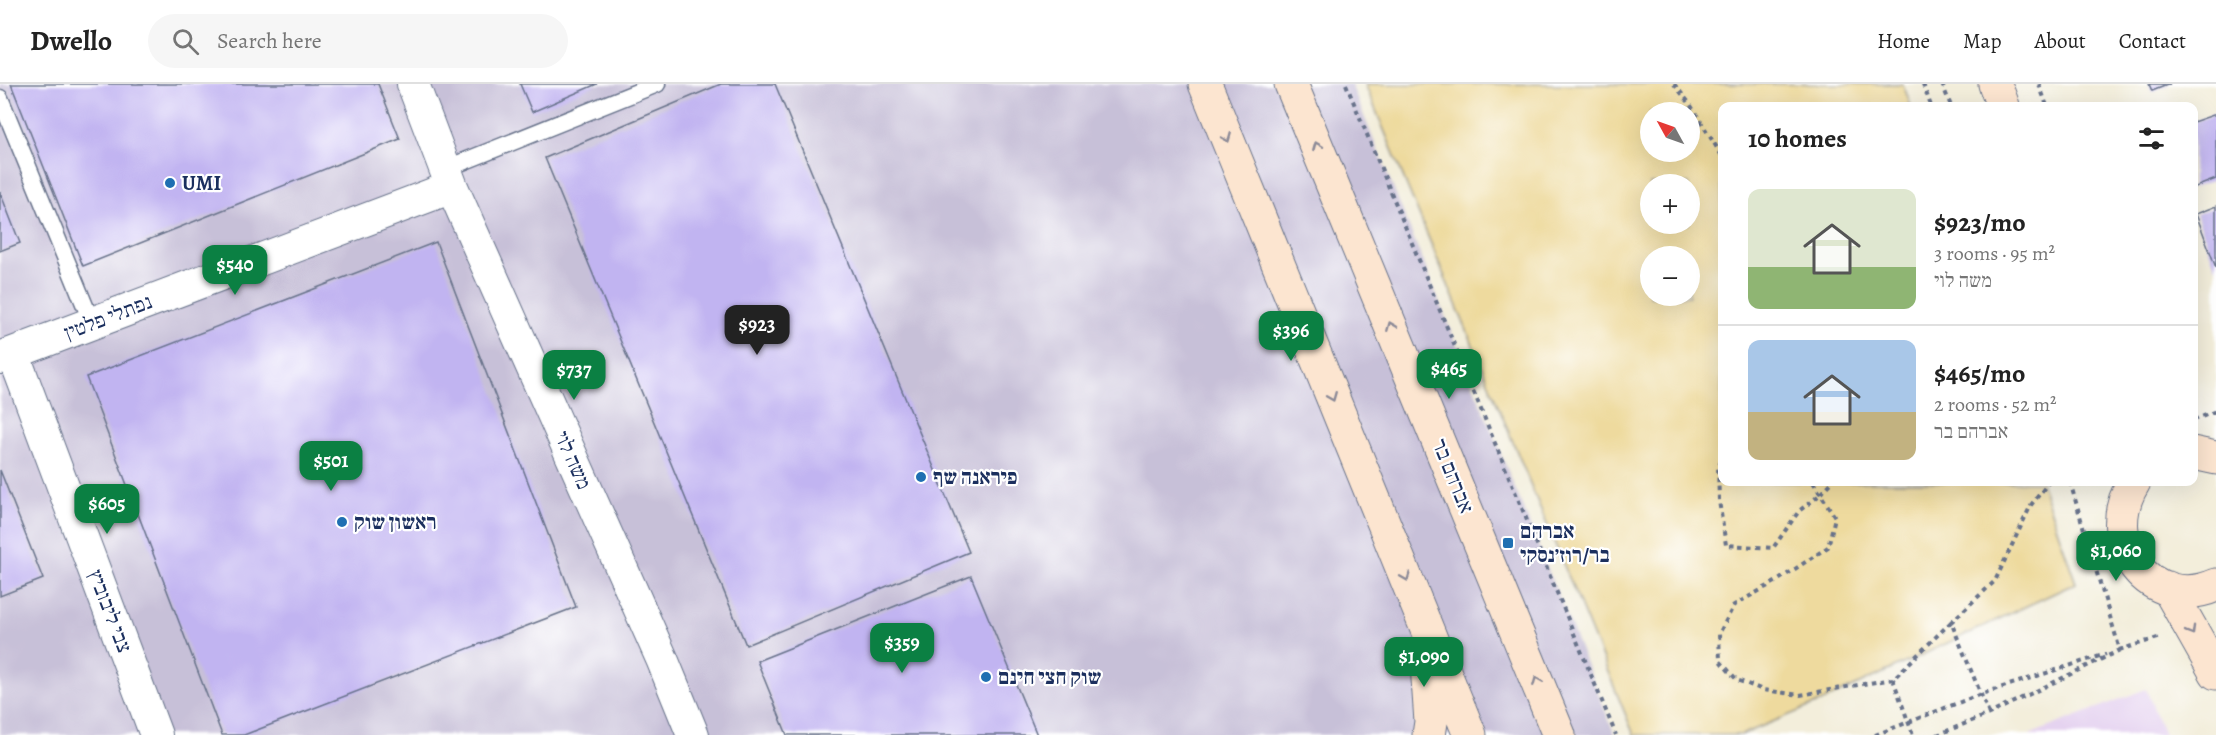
<!DOCTYPE html>
<html lang="en">
<head>
<meta charset="utf-8">
<style>
  :root { --surface:#fff; --page:#f6f6f6; --text:#222; --muted:#767676; --line:#e0e0e0; --accent:#0b8043 }
  body { margin:0; font-family:Alegreya,"Frank Ruhl Libre",serif; background:var(--page); color:var(--text); height:100vh; display:flex; flex-direction:column; font-size:22px; white-space:nowrap }
  * { box-sizing:border-box; margin:0 }
  p { font-size:20px; color:var(--muted) }
  .icon { flex:none; width:33px; height:33px; fill:none; stroke:currentColor; stroke-width:2; stroke-linecap:round; stroke-linejoin:round }
  .map { position:relative; flex:1; overflow:hidden }
  .drawer { position:absolute; left:1718px; top:18px; width:480px; height:384px; display:flex; flex-direction:column; background:var(--surface); border-radius:12px; box-shadow:0 6px 24px #0002 }
  .drawer>* { flex:none }
  .needle { width:39px; rotate:310deg }
  .controls { position:absolute; left:1640px; top:18px; display:grid; gap:12px }
  .controls a { display:grid; place-items:center; width:60px; height:60px; border-radius:50%; background:var(--surface); box-shadow:0 6px 24px #0002; font-size:30px }
  .price { position:absolute; translate:-50% -51px; padding:0 14px; border-radius:12px; background:var(--accent); color:#fff; font-size:20px; line-height:39px; filter:drop-shadow(0 2px 3px #0008) }
  .price::after { content:''; position:absolute; left:50%; top:36px; width:18px; height:14px; margin-left:-9px; background:inherit; clip-path:polygon(0 0,100% 0,50% 100%) }
  .price.on { background:#222; color:#fff }
  ul { padding:0; list-style:none }
  li { display:flex; align-items:center; gap:18px; height:150px; padding:0 30px }
  li+li { border-top:2px solid var(--line) }
  li span { display:grid; place-items:center; flex:none; width:168px; height:120px; border-radius:12px; color:#555 }
  li>.icon { margin-inline-start:auto }
  span .icon { width:72px; height:72px; fill:#fffc; stroke-width:1 }
  li b { font-size:26px }
  h2 { display:flex; justify-content:space-between; align-items:center; height:72px; padding:0 30px; font-size:26px }
  header { display:flex; align-items:center; gap:36px; box-sizing:border-box; height:84px; padding:0 30px; background:var(--surface); border-bottom:2px solid var(--line) }
  header strong { font-size:28px }
  nav { display:flex; gap:33px; margin-inline-start:auto; font-size:21px }
  .search { width:420px; height:54px; background:var(--page); display:flex; align-items:center; gap:15px; box-sizing:border-box; padding:0 21px; border-radius:33px; color:var(--muted); font-size:22px }
  .map>svg:first-child { display:block }
</style>
</head>
<body>
<header>
<strong>Dwello</strong>
<div class="search"><svg class="icon" aria-label="search" viewBox="0 0 24 24"><circle cx="10" cy="10" r="6"/><path d="M15 15l6 6"/></svg>Search here</div>
<nav><a>Home</a><a>Map</a><a>About</a><a>Contact</a></nav>
</header>
<div class="map">
<svg width="2216" height="651" viewBox="0 0 2216 651">
  <rect width="100%" height="100%" fill="#fff"/>
  <filter id="ink" filterUnits="userSpaceOnUse"><feTurbulence type="fractalNoise" baseFrequency=".0167" numOctaves="2"/><feDisplacementMap in="SourceGraphic" scale="12" xChannelSelector="R" yChannelSelector="G"/><feConvolveMatrix kernelMatrix="1 2 1 2 8 2 1 2 1" color-interpolation-filters="sRGB"/></filter>
  <filter id="wash" filterUnits="userSpaceOnUse"><feTurbulence type="fractalNoise" baseFrequency=".008" numOctaves="4" result="noise"/><feDisplacementMap in="SourceGraphic" scale="24" xChannelSelector="R" yChannelSelector="G"/><feGaussianBlur stdDeviation="1.35" result="paint"/><feColorMatrix in="noise" values="0 0 0 0 0 0 0 0 0 0 0 0 0 0 0 0 0 1.4 0 .05"/><feComposite in="paint" operator="in"/></filter>
  <g filter="url(#wash)">
    <rect width="100%" height="100%" fill="#f3eedb"/>
    <!-- built -->
    <path fill="#e5d3f0" d="M2146 605 2164 651H2029Z"/>
    <!-- industrial -->
    <path fill="#c7c0d8" d="M0 0H1351L1615 651H0Z"/>
    <!-- sand -->
    <path fill="#eeda9e" stroke="#84847e" stroke-width="1.5" fill-rule="evenodd" d="M1365 0H1903L1911 22H1722V398H2041L2076 499 1821 618 1741 651H1634ZM1650 28H1689V68H1650ZM1650 100H1689V140H1650ZM1650 172H1689V212H1650Z"/>
    <g id="blocks">
      <!-- building -->
      <path fill="#c1b4f1" d="M11 0H378L400 55 83 182Z
        M520 0H597L532 28Z
        M721 0H775L969 468 746 561 545 74Z
        M2149 0H2170L2152 7Z
        M2216 30V95L2193 104V38Z
        M0 108 20 159 0 167Z
        M2216 122V184L2196 130Z
        M436 158 576 523 244 651H222L86 293Z
        M0 386 43 495 0 512Z
        M971 492 1037 651H787L757 577Z"/>
    </g>
  </g>
  <g filter="url(#ink)">
    <use href="#blocks" fill-opacity="0" stroke="#67728a" stroke-width="1.5"/>
    <g fill="none" stroke-linecap="round" stroke-linejoin="round">
      <!-- lane casing -->
      <g stroke="#67728a" stroke-width="19">
        <path id="lane" d="M0 14 92 239
          M445 85 657 0"/>
      </g>
      <!-- street casing -->
      <g stroke="#67728a" stroke-width="34">
        <path id="street" d="M413 0 452 103 662 575 693 651
          M13 269 156 651
          M0 274 452 103"/>
      </g>
      <!-- secondary casing -->
      <g stroke="#67728a" stroke-width="35">
        <path id="secondary" d="M1205 0 1470 651
          M1291 0 1559 651
          M1995 0 2003 22
          M2193 369 2216 374
          M2134 398C2096 458 2151 530 2216 501
          M2168 504 2216 589
          M1426 566 1431 638 1429 651"/>
      </g>
      <!-- path -->
      <path stroke="#67728a" stroke-width="4" stroke-dasharray="4.5 4.5" stroke-linecap="butt" d="M1346 0 1616 651
        M1674 0 1690 20 1722 72
        M1923 0 1931 22
        M1942 0 1951 22
        M2039 0 2047 22
        M2194 336 2216 327
        M1722 377 1718 382 1719 417 1726 461 1773 464 1799 427 1821 410 1832 398
        M1813 398 1835 433 1828 463 1777 497 1734 521 1719 550 1720 577 1737 596 1763 606 1800 611 1893 595 1951 538
        M2070 398 2091 469
        M2119 566 2161 553
        M1893 595 1913 651
        M1989 630 1951 538 1995 497 2031 421 2049 398
        M1875 651 1981 610 2106 570
        M1937 651 1989 630 2120 566 2093 476"/>
      <!-- lane -->
      <use href="#lane" stroke="#fff" stroke-width="16"/>
      <!-- street -->
      <use href="#street" stroke="#fff" stroke-width="32"/>
      <!-- secondary -->
      <use href="#secondary" stroke="#fce5d0" stroke-width="33"/>
    </g>
    <!-- one-way arrows -->
    <defs><path id="oneway-chevron" d="M-2-3.5L2.5 0L-2 3.5" fill="none" stroke-width="1.6" stroke-linecap="round" stroke-linejoin="round" transform="scale(1.5)"/></defs>
    <g stroke="#8c8a97">
      <use href="#oneway-chevron" transform="translate(1227 54) rotate(68)"/>
      <use href="#oneway-chevron" transform="translate(1317 62) rotate(-112)"/>
      <use href="#oneway-chevron" transform="translate(1391 242) rotate(-112)"/>
      <use href="#oneway-chevron" transform="translate(1332 313) rotate(68)"/>
      <use href="#oneway-chevron" transform="translate(1406 493) rotate(68)"/>
      <use href="#oneway-chevron" transform="translate(2191 547) rotate(60)"/>
      <use href="#oneway-chevron" transform="translate(1537 597) rotate(-112)"/>
    </g>
  </g>
  <!-- markers -->
  <g fill="#1f6fb2" stroke="#fff" stroke-width="2">
    <circle cx="170" cy="99" r="6"/>
    <circle cx="921" cy="393" r="6"/>
    <circle cx="342" cy="438" r="6"/>
    <rect x="1502" y="453" width="12" height="12" rx="3"/>
    <circle cx="986" cy="593" r="6"/>
  </g>
  <g text-anchor="middle" stroke-width="4.5" stroke-linejoin="round" paint-order="stroke">
    <!-- poi labels -->
    <g font-size="21" font-weight="bold" fill="#1b2f5e" stroke="#fff" text-anchor="start">
      <text x="182" y="106">UMI</text>
      <text x="933" y="400">פיראנה שף</text>
      <text x="354" y="445">ראשון שוק</text>
      <text x="1520" y="454">אברהם<tspan x="1520" dy="24">בר/רוז׳נסקי</tspan></text>
      <text x="998" y="600">שוק חצי חינם</text>
    </g>
    <!-- street labels -->
    <g font-size="21" fill="#1b2f5e" stroke="#fff">
      <text transform="translate(108 233) rotate(-21)" y="7">נפתלי פלטין</text>
      <text transform="translate(573 376) rotate(66)" y="7">משה לוי</text>
      <text transform="translate(1453 392) rotate(68)" y="7">אברהם בר</text>
      <text transform="translate(110 527) rotate(69)" y="7">צבי ליבוביץ</text>
    </g>
  </g>
</svg>
<div class="controls">
<a><svg class="needle" viewBox="-14 -14 28 28"><path d="M0-13l5 13h-10z" fill="#e53935"/><path d="M0 13l5-13h-10z" fill="#767676"/></svg></a>
<a>+</a>
<a>−</a>
</div>
<b class="price" style="left:235px;top:212px">$540</b>
<b class="price on" style="left:757px;top:272px">$923</b>
<b class="price" style="left:1291px;top:278px">$396</b>
<b class="price" style="left:1449px;top:316px">$465</b>
<b class="price" style="left:574px;top:317px">$737</b>
<b class="price" style="left:331px;top:408px">$501</b>
<b class="price" style="left:107px;top:451px">$605</b>
<b class="price" style="left:2116px;top:498px">$1,060</b>
<b class="price" style="left:902px;top:590px">$359</b>
<b class="price" style="left:1424px;top:604px">$1,090</b>
<section class="drawer">
<h2>10 homes<svg class="icon" aria-label="filters" viewBox="0 0 24 24"><path d="M4 7h16M4 17h16"/><circle cx="9" cy="7" r="2"/><circle cx="15" cy="17" r="2"/></svg></h2>
<ul>
<li><span style="background:linear-gradient(#dfe7d0 65%,#8fb573 0)"><svg class="icon" aria-label="home" viewBox="0 0 24 24"><path d="M3 11l9-7 9 7M6 9v11h12V9"/></svg></span><div><b>$923/mo</b><p>3 rooms · 95 m²</p><p>משה לוי</p></div></li>
<li><span style="background:linear-gradient(#a9c7e8 60%,#c2b280 0)"><svg class="icon" aria-label="home" viewBox="0 0 24 24"><path d="M3 11l9-7 9 7M6 9v11h12V9"/></svg></span><div><b>$465/mo</b><p>2 rooms · 52 m²</p><p>אברהם בר</p></div></li>
</ul>
</section>
</div>
</body>
</html>
